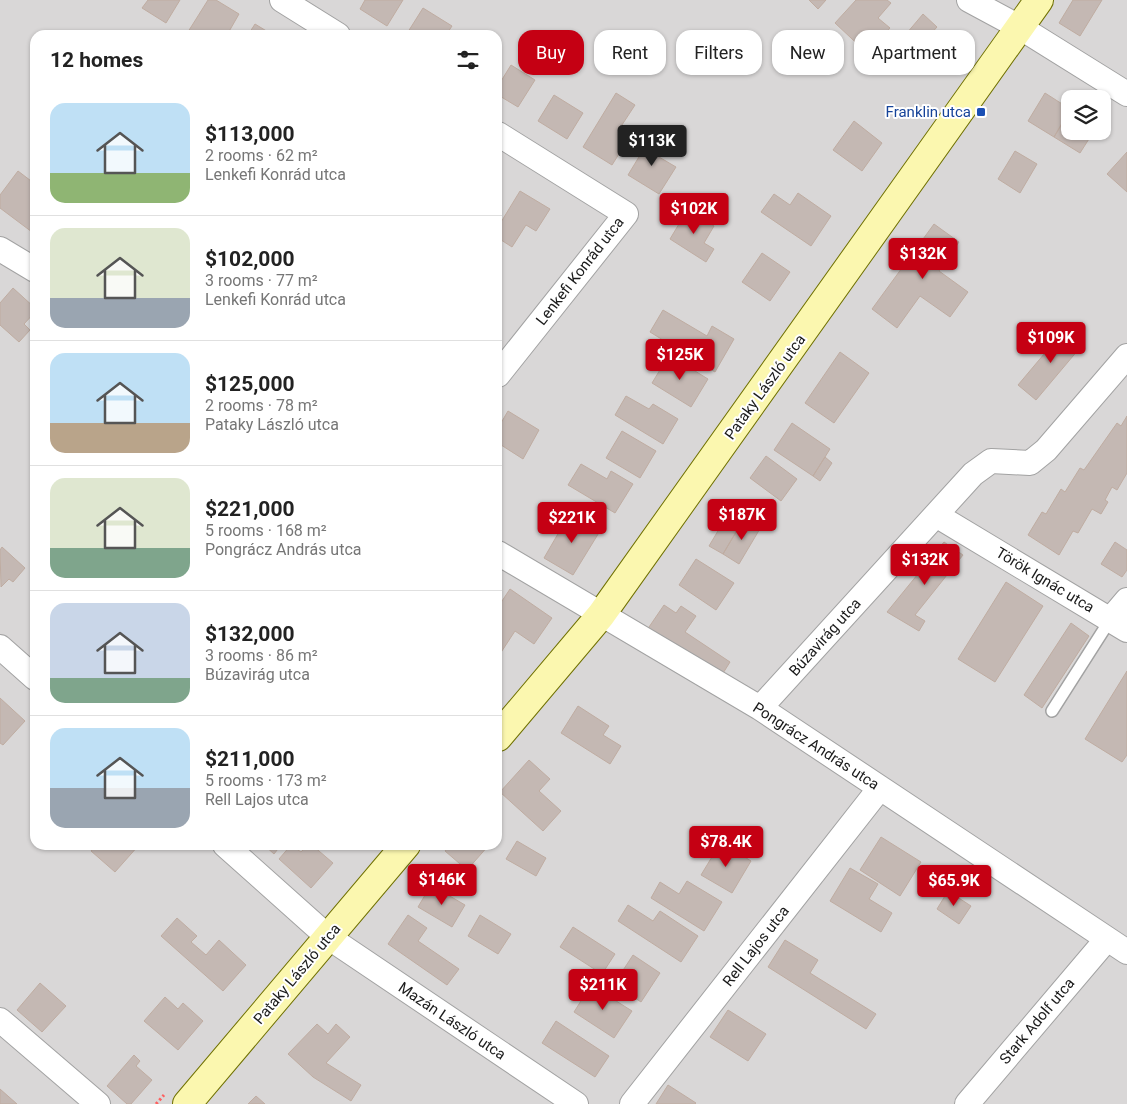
<!DOCTYPE html>
<html lang="en">
<head>
<meta charset="utf-8">
<style>
  :root { --surface:#fff; --page:#f6f6f6; --text:#222; --muted:#767676; --line:#e0e0e0; --accent:#c50013 }
  body { margin:0; font-family:Roboto,sans-serif; background:var(--page); color:var(--text); height:100vh; display:flex; flex-direction:column; font-size:19px; white-space:nowrap }
  * { box-sizing:border-box; margin:0 }
  p { font-size:16px; color:var(--muted) }
  .icon { flex:none; width:28px; height:28px; fill:none; stroke:currentColor; stroke-width:2; stroke-linecap:round; stroke-linejoin:round }
  .map { position:relative; flex:1; overflow:hidden }
  .sheet { position:absolute; left:30px; top:30px; width:472px; height:820px; display:flex; flex-direction:column; background:var(--surface); border-radius:15px; box-shadow:0 1px 4px #0004 }
  .sheet>* { flex:none }
  .top-card { position:absolute; left:518px; top:30px; width:475px; height:45px; display:flex; gap:10px }
  .fabs { position:absolute; left:1061px; top:90px; display:grid; gap:10px }
  .fabs a { display:grid; place-items:center; width:50px; height:50px; border-radius:10px; background:var(--surface); box-shadow:0 1px 4px #0004; font-size:25px }
  .price { position:absolute; translate:-50% -42px; padding:0 11px; border-radius:5px; background:var(--accent); color:#fff; font-size:16px; line-height:32px; filter:drop-shadow(0 1px 2px #0008) }
  .price::after { content:''; position:absolute; left:50%; top:30px; width:15px; height:11px; margin-left:-8px; background:inherit; clip-path:polygon(0 0,100% 0,50% 100%) }
  .price.selected { background:#222; color:#fff }
  ul { padding:0; list-style:none }
  li { display:flex; align-items:center; gap:15px; height:125px; padding:0 20px }
  li+li { border-top:1px solid var(--line) }
  li span { display:grid; place-items:center; flex:none; width:140px; height:100px; border-radius:15px; color:#555 }
  li>.icon { margin-inline-start:auto }
  span .icon { width:60px; height:60px; fill:#fffc; stroke-width:1 }
  li b { font-size:21px }
  h2 { display:flex; justify-content:space-between; align-items:center; height:60px; padding:0 20px; font-size:21px }
  .pill { padding:0 18px; border-radius:15px; background:var(--surface); box-shadow:0 1px 4px #0004; font-size:18px; line-height:45px }
  .pill.selected { background:var(--accent); color:#fff }
  .map>svg:first-child { display:block }
</style>
</head>
<body>
<div class="map">
<svg width="1127" height="1104" viewBox="0 0 1127 1104">
  <rect width="100%" height="100%" fill="#ede7df"/>
  <!-- residential -->
  <path fill="#d9d7d7" fill-rule="evenodd" d="M0 0H1127V1104H0ZM35 35H498V845H35ZM1070 99H1102V131H1070Z"/>
  <!-- building -->
  <path fill="#c4b8b3" stroke="#bfaca1" d="M148 0H180L166 23 142 8Z
    M208 0H216L239 14 227 35H186Z
    M365 0H403L387 26 360 9Z
    M809 0H826L818 9Z
    M856 0H887L891 3 878 18 890 28 867 53 835 23Z
    M1073 0H1102L1080 36 1059 23Z
    M423 8 452 26 446 35H406Z
    M923 14 937 27 928 37 936 44 924 59 916 52 904 65 890 53Z
    M255 24 273 35H248Z
    M511 65 535 80 518 107 498 95V86Z
    M616 93 635 105 618 131 629 138 612 165 583 147Z
    M1045 93 1070 109 1054 137 1028 121Z
    M554 95 583 113 567 139 538 121Z
    M1070 111V131H1094L1080 153 1054 137Z
    M854 121 882 143 862 171 833 150Z
    M651 137 666 146 659 157 676 167 659 194 628 175Z
    M1015 151 1037 164 1020 193 998 179Z
    M1127 152V192L1107 174Z
    M18 171 35 184V227L32 232 0 208V195Z
    M520 191 550 209 536 231 526 225 512 247 498 238V227Z
    M798 193 831 216 811 246 761 212 774 194 790 205Z
    M688 209 714 226 704 243 714 249 706 262 670 239Z
    M934 224 959 242 939 271 968 292 950 317 920 296 897 328 872 309Z
    M762 253 790 272 770 301 742 282Z
    M13 288 35 308V312L24 324 30 330 19 342 0 325V303Z
    M663 310 707 336 712 326 734 339 715 372 650 332Z
    M1066 328 1084 343 1036 400 1018 385Z
    M840 352 869 373 834 423 805 403Z
    M669 355 708 379 691 407 652 383Z
    M626 396 649 409 653 404 678 419 663 444 615 415Z
    M508 411 539 430 523 459 498 443V428Z
    M1127 416V473L1117 490 1112 487 1105 500 1108 502 1101 514 1092 509 1078 533 1073 531 1059 555 1028 535 1042 512 1046 514 1061 489 1065 492 1080 468 1084 470 1117 423 1121 426Z
    M792 423 830 449 813 476 774 450Z
    M622 431 656 451 640 478 606 458Z
    M766 456 797 479 781 501 750 478Z
    M825 457 832 463 820 481 813 476Z
    M581 464 607 479 611 471 633 484 615 513 568 485Z
    M570 513 600 531 573 575 544 558Z
    M728 514 742 522 723 554 709 546Z
    M745 517 761 527 739 564 723 554Z
    M944 542 963 555 915 615 925 621 919 631 887 612Z
    M1115 542 1127 550V570L1122 577 1101 564Z
    M2 547 25 568 13 582 9 579 1 587 0 550Z
    M696 559 734 583 716 610 679 585Z
    M1006 582 1043 606 995 682 958 659Z
    M510 589 552 618 534 644 515 631 498 657V607Z
    M664 605 676 613 681 606 696 616 685 632 730 662 720 678 647 630Z
    M1071 623 1089 636 1042 708 1024 695Z
    M1127 671V755L1122 762 1085 739Z
    M0 698 25 721 3 745 0 743Z
    M578 706 609 726 603 735 621 746 610 764 561 733Z
    M529 760 550 779 539 791 561 811 543 831 500 792Z
    M881 837 921 862 900 896 860 870Z
    M517 841 546 858 536 876 506 859Z
    M721 842 751 861 732 893 701 875Z
    M96 845H139L115 872 91 851Z
    M264 845H281L274 854Z
    M291 845 301 852 308 845H312L333 863 311 888 279 859Z
    M450 845H489L467 870 445 851Z
    M850 868 878 884 869 899 892 913 881 932 830 901Z
    M687 881 722 902 704 931 651 898 660 882 679 894Z
    M431 885 465 905 452 927 418 907Z
    M948 891 971 906 959 924 937 909Z
    M628 905 653 921 660 911 698 936 681 962 618 921Z
    M408 915 427 928 418 941 459 969 447 985 388 944Z
    M480 915 511 934 498 954 468 936Z
    M177 918 197 936 191 942 206 955 219 940 246 965 223 991 161 936Z
    M573 927 615 954 602 974 560 947Z
    M785 940 818 960 810 973 876 1014 866 1029 768 967Z
    M633 955 660 973 641 1002 614 984Z
    M40 983 66 1006 42 1032 17 1010Z
    M591 985 632 1011 614 1038 574 1012Z
    M165 997 178 1009 183 1003 203 1021 178 1050 144 1021Z
    M728 1010 766 1034 748 1061 710 1037Z
    M556 1021 609 1056 595 1077 542 1043Z
    M317 1024 328 1034 336 1024 350 1037 326 1063 361 1085 351 1101 313 1077 288 1054Z
    M134 1055 140 1061 136 1066 152 1080 131 1104H127L107 1086Z
    M668 1085 696 1103 695 1104H656Z
    M0 1089 17 1104H0Z
    M256 1096 265 1104H248Z"/>
  <g fill="none" stroke-linecap="round" stroke-linejoin="round">
    <!-- lane casing -->
    <g stroke="#a2a2a2" stroke-width="14">
      <path id="lane" d="M1052 711 1110 620"/>
    </g>
    <!-- street casing -->
    <g stroke="#a2a2a2" stroke-width="26">
      <path id="street" d="M282 0 338 35
        M969 0 1021 28 1127 94
        M498 134 626 214 498 375
        M0 249 35 270
        M936 515 1127 630
        M498 553 760 708 1127 952
        M1110 620 1127 600
        M0 647 35 678
        M760 708 973 474 991 461 1030 463 1046 450 1127 356
        M225 845 328 937 576 1104
        M0 1020 98 1104
        M632 1104 880 788
        M967 1104 1107 939"/>
    </g>
    <!-- secondary casing -->
    <g stroke="#707102" stroke-width="30">
      <path id="secondary" d="M498 737 601 615 1039 0
        M187 1104 406 845"/>
    </g>
    <!-- path -->
    <path stroke="#fd6160" stroke-width="3" stroke-dasharray="2.5 2.5" stroke-linecap="butt" d="M156 1104 164 1095"/>
    <!-- lane -->
    <use href="#lane" stroke="#fff" stroke-width="11"/>
    <!-- street -->
    <use href="#street" stroke="#fff" stroke-width="24"/>
    <!-- secondary -->
    <use href="#secondary" stroke="#fbf7af" stroke-width="28"/>
  </g>
  <!-- markers -->
  <rect fill="#1a4fb4" stroke="#fff" stroke-width="2" x="976" y="107" width="10" height="10" rx="2.5"/>
  <g text-anchor="middle" stroke-width="4" stroke-linejoin="round" paint-order="stroke">
    <!-- transit labels -->
    <g font-size="15" fill="#164399" stroke="#fff" text-anchor="end">
      <text x="971" y="117">Franklin utca</text>
    </g>
    <!-- street labels -->
    <g font-size="15" fill="#1b1b1b" stroke="#fff">
      <text transform="translate(580 271) rotate(-52)" y="5">Lenkefi Konrád utca</text>
      <text transform="translate(765 387) rotate(-54)" y="5">Pataky László utca</text>
      <text transform="translate(1045 580) rotate(31)" y="5">Török Ignác utca</text>
      <text transform="translate(825 637) rotate(-48)" y="5">Búzavirág utca</text>
      <text transform="translate(816 746) rotate(33)" y="5">Pongrácz András utca</text>
      <text transform="translate(756 946) rotate(-52)" y="5">Rell Lajos utca</text>
      <text transform="translate(297 974) rotate(-50)" y="5">Pataky László utca</text>
      <text transform="translate(452 1021) rotate(34)" y="5">Mazán László utca</text>
      <text transform="translate(1037 1021) rotate(-50)" y="5">Stark Adolf utca</text>
    </g>
  </g>
</svg>
<div class="fabs">
<a><svg class="icon" aria-label="layers" viewBox="0 0 24 24"><path d="M12 4l9 5-9 5-9-5zM3 14l9 5 9-5"/></svg></a>
</div>
<b class="price selected" style="left:652px;top:167px">$113K</b>
<b class="price" style="left:694px;top:235px">$102K</b>
<b class="price" style="left:923px;top:280px">$132K</b>
<b class="price" style="left:1051px;top:364px">$109K</b>
<b class="price" style="left:680px;top:381px">$125K</b>
<b class="price" style="left:742px;top:541px">$187K</b>
<b class="price" style="left:572px;top:544px">$221K</b>
<b class="price" style="left:925px;top:586px">$132K</b>
<b class="price" style="left:726px;top:868px">$78.4K</b>
<b class="price" style="left:442px;top:906px">$146K</b>
<b class="price" style="left:954px;top:907px">$65.9K</b>
<b class="price" style="left:603px;top:1011px">$211K</b>
<div class="top-card">
<a class="pill selected">Buy</a>
<a class="pill">Rent</a>
<a class="pill">Filters</a>
<a class="pill">New</a>
<a class="pill">Apartment</a>
</div>
<section class="sheet">
<h2>12 homes<svg class="icon" aria-label="filters" viewBox="0 0 24 24"><path d="M4 7h16M4 17h16"/><circle cx="9" cy="7" r="2"/><circle cx="15" cy="17" r="2"/></svg></h2>
<ul>
<li><span style="background:linear-gradient(#bfe0f5 70%,#8fb573 0)"><svg class="icon" aria-label="home" viewBox="0 0 24 24"><path d="M3 11l9-7 9 7M6 9v11h12V9"/></svg></span><div><b>$113,000</b><p>2 rooms · 62 m²</p><p>Lenkefi Konrád utca</p></div></li>
<li><span style="background:linear-gradient(#dfe7d0 70%,#9aa5b1 0)"><svg class="icon" aria-label="home" viewBox="0 0 24 24"><path d="M3 11l9-7 9 7M6 9v11h12V9"/></svg></span><div><b>$102,000</b><p>3 rooms · 77 m²</p><p>Lenkefi Konrád utca</p></div></li>
<li><span style="background:linear-gradient(#bfe0f5 70%,#b9a48a 0)"><svg class="icon" aria-label="home" viewBox="0 0 24 24"><path d="M3 11l9-7 9 7M6 9v11h12V9"/></svg></span><div><b>$125,000</b><p>2 rooms · 78 m²</p><p>Pataky László utca</p></div></li>
<li><span style="background:linear-gradient(#dfe7d0 70%,#7fa58c 0)"><svg class="icon" aria-label="home" viewBox="0 0 24 24"><path d="M3 11l9-7 9 7M6 9v11h12V9"/></svg></span><div><b>$221,000</b><p>5 rooms · 168 m²</p><p>Pongrácz András utca</p></div></li>
<li><span style="background:linear-gradient(#c9d6e8 75%,#7fa58c 0)"><svg class="icon" aria-label="home" viewBox="0 0 24 24"><path d="M3 11l9-7 9 7M6 9v11h12V9"/></svg></span><div><b>$132,000</b><p>3 rooms · 86 m²</p><p>Búzavirág utca</p></div></li>
<li><span style="background:linear-gradient(#bfe0f5 60%,#9aa5b1 0)"><svg class="icon" aria-label="home" viewBox="0 0 24 24"><path d="M3 11l9-7 9 7M6 9v11h12V9"/></svg></span><div><b>$211,000</b><p>5 rooms · 173 m²</p><p>Rell Lajos utca</p></div></li>
</ul>
</section>
</div>
</body>
</html>
